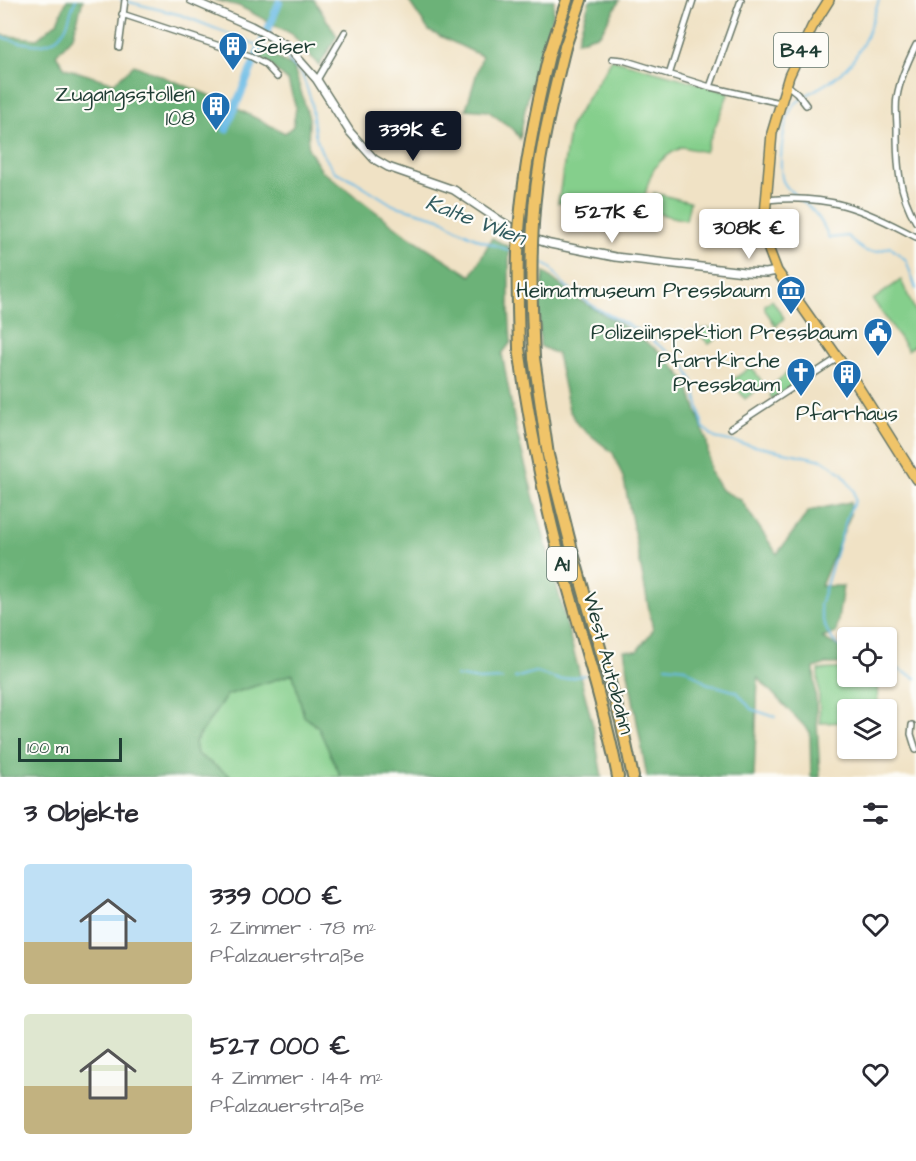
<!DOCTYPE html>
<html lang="de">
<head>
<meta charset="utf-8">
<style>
  :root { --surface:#fff; --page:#f7f7f7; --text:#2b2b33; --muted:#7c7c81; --accent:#111827 }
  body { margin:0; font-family:"Architects Daughter",sans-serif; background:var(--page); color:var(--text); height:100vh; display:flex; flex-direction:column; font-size:22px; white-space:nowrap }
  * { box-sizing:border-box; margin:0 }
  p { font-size:20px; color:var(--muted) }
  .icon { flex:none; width:33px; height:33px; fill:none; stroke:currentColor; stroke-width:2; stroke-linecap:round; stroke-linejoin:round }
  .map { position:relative; height:777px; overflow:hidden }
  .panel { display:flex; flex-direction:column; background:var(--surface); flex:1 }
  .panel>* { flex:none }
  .fabs { position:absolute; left:837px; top:627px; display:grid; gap:12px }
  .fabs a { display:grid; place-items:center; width:60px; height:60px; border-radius:6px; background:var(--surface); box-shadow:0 2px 4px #0004; font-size:30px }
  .scale { position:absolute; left:18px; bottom:15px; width:104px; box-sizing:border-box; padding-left:6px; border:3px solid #1f3d34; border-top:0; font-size:16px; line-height:21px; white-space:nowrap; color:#1f3d34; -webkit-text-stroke:4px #fdfcf7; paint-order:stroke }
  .price { position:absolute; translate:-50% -51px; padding:0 14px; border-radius:6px; background:#fff; color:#222; font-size:20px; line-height:39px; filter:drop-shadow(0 2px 3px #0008) }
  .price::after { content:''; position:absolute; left:50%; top:36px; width:18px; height:14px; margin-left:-9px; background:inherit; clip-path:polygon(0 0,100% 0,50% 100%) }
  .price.current { background:var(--accent); color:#fff }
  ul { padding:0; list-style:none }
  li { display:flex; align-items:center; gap:18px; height:150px; padding:0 24px }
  li span { display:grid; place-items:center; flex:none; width:168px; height:120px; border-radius:6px; color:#555 }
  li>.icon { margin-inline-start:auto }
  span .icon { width:72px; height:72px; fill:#fffc; stroke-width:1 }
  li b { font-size:26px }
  h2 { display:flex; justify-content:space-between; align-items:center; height:72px; padding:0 24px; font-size:26px }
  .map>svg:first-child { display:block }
</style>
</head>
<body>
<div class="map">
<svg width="916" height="777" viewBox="0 0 916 777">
  <rect width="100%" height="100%" fill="#fdfcf7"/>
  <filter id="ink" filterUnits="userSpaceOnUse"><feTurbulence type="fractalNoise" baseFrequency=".0167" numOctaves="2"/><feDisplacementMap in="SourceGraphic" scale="12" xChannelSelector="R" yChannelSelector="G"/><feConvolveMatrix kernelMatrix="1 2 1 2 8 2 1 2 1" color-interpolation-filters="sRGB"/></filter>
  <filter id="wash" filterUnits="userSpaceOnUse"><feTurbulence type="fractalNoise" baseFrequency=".008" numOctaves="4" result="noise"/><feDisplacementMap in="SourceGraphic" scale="24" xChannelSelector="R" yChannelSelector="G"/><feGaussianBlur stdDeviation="1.35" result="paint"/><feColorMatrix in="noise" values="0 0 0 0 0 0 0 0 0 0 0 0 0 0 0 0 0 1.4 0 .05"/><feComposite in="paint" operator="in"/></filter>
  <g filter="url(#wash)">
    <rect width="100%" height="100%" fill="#f0e2c5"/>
    <!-- green -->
    <path fill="#85cf8c" stroke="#528660" stroke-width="1.5" d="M612 59 729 92 705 152 682 147C652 162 651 171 643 203H558L570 126Z
      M654 193 690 202 686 220 650 212Z
      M901 280 916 313V344L908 350 873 300Z
      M772 300 784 318 776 326 765 310V305Z
      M719 327 724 333 709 344 695 330Z
      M801 366 807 376 772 399 770 395 773 392 770 387 790 371 791 373Z
      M751 367 764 384 745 399 731 381Z
      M847 668 848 676 877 677 878 709 848 710 847 722 820 723 818 670Z
      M293 674 304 716 318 727 341 777H232L197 754 195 742 227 695Z"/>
    <!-- forest -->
    <path fill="#6cb278" stroke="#467856" stroke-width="1.5" d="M67 0H83L73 36 56 55 65 68 114 83 134 65 216 98 285 133 293 126 296 108 288 81 261 57 263 49 294 68 309 118 308 148 321 170 404 233 471 276 492 238 509 247V310L511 342 502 354 516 429 593 726 602 777H341L318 727 304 716 293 674 227 695 195 741 197 754 232 777H0V35L37 39 57 22Z
      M215 0H314L337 36 319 66 292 34 239 6Z
      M408 0H554L553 15 538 59 525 109 520 139 514 130 488 111 466 109 482 56 429 31Z
      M590 0H620L600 34 577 41Z
      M544 272 579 300 623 326 664 355 687 382 707 442 710 472 721 490 741 500 777 554 809 511 850 502V516L821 586H843L836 633 822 638 847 651 848 664H826L814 668 820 777H811L810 732 758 678 754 777H647L624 650 637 651 653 630 624 480 613 453 578 425 569 410 557 354 540 346 539 312Z"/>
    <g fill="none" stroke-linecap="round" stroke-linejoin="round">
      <!-- stream -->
      <path stroke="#6abbe5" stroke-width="2" d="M121 0 181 15 285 56 302 74 311 100 315 134 321 151 334 171 355 181 393 205 440 218 455 228 480 240 514 252
        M879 0C871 24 865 47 848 66 831 85 813 88 796 103 783 114 779 161 782 178 784 189 805 202 813 211 821 219 825 227 829 238L848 236C863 253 869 256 890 247L906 260 916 289
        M0 37C22 42 48 54 64 30 70 22 70 9 76 0
        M534 258 551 268 563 284 596 308 641 332 684 364 693 382 703 427 715 438 823 460 842 473 854 491 855 501 848 514 820 605C821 622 831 646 848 651
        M886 663 916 678
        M666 666 685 668 706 683 737 692 751 709 775 717
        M456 676 479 680 502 679
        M515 678 535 672 560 680 585 675"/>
      <!-- canal -->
      <path stroke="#6abbe5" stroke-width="8" d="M226 129 279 3"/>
    </g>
  </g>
  <g filter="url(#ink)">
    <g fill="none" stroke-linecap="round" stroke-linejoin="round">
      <!-- minor casing -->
      <g stroke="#687767" stroke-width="8">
        <path id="minor" d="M122 14 250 56 265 64 277 77
          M916 45C908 61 900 78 897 97 895 107 897 118 897 129 897 163 898 192 916 222
          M119 47 125 0
          M612 59 623 60 710 87 780 103
          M669 75 693 0
          M317 80 345 32
          M786 84 797 93 806 105
          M710 87 741 0
          M766 200C828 194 862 208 916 237
          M731 428 838 358
          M912 725 911 734 916 750"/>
      </g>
      <!-- tertiary casing -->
      <g stroke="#687767" stroke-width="10">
        <path id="tertiary" d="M191 0 251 26 286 45 317 80 350 132 374 159 388 167 454 190 499 220 528 237 550 244 615 257 744 272 766 273 777 271"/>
      </g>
      <!-- primary casing -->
      <g stroke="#687767" stroke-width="12">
        <path id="primary" d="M829 0 812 27 789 76 772 133 765 215 769 250 777 271 855 382 916 479"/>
      </g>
      <!-- motorway casing -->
      <g stroke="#687767" stroke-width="14">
        <path id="motorway" d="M565 47 581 0
          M549 55 567 0
          M519 348C528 417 541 484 558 551 578 626 603 700 618 777
          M534 358 548 455 572 550 621 721 633 777"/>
      </g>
      <!-- minor -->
      <use href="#minor" stroke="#fff" stroke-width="5"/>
      <!-- tertiary -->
      <use href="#tertiary" stroke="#fff" stroke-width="7"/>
      <!-- primary -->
      <use href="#primary" stroke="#f0c469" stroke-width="9"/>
      <!-- motorway -->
      <use href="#motorway" stroke="#f0c469" stroke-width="10"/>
      <!-- motorway-bridge casing -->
      <g stroke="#687767" stroke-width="14" stroke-linecap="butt">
        <path id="motorway-bridge" d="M519 348C518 305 516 262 520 219 525 163 536 109 549 55
          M534 358C532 314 530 269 533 224 536 164 551 105 565 47"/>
      </g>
      <!-- motorway-bridge -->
      <use href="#motorway-bridge" stroke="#f0c469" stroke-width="10"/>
    </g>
  </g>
  <!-- icons -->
  <defs>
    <g id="building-pin" transform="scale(1.5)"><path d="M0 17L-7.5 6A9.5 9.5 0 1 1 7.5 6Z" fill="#1f6fb2" stroke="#fdfcf7"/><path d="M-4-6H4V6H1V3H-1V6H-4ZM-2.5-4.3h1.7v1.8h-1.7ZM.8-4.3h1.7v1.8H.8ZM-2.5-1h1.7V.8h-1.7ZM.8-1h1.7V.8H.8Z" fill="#fff"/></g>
    <g id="museum-pin" transform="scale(1.5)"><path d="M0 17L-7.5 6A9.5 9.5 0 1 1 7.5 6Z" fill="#1f6fb2" stroke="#fdfcf7"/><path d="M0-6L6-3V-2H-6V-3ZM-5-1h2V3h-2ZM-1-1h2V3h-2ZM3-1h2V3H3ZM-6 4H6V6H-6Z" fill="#fff"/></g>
    <g id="civic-pin" transform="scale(1.5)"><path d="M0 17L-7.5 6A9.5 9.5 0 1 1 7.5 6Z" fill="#1f6fb2" stroke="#fdfcf7"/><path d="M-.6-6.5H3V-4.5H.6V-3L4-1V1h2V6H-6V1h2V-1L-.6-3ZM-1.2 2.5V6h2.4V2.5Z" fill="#fff"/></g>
    <g id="church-pin" transform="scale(1.5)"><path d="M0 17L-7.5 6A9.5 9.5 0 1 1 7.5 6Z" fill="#1f6fb2" stroke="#fdfcf7"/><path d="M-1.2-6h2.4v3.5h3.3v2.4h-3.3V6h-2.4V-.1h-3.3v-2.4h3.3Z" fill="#fff"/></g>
  </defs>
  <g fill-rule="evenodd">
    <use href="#building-pin" x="233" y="46"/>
    <use href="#building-pin" x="216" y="106"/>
    <use href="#museum-pin" x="791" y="290"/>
    <use href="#civic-pin" x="878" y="332"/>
    <use href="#church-pin" x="801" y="372"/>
    <use href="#building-pin" x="847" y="374"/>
  </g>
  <g text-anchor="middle" stroke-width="4.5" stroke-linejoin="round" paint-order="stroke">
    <!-- shield labels -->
    <g fill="#fdfcf7" stroke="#62766e" stroke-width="1.5">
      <rect x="774" y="33" width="54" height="34" rx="4.5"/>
      <rect x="547" y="547" width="30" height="34" rx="4.5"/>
    </g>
    <g font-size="20" font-weight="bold" fill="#1f3d34">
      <text x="801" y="57">B44</text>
      <text x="562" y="571">A1</text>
    </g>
    <!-- poi labels -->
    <g font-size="21" fill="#1f3d34" stroke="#fdfcf7" text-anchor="end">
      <text x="254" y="53" text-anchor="start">Seiser</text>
      <text x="195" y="101">Zugangsstollen<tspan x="195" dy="24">108</tspan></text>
      <text x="770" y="297">Heimatmuseum Pressbaum</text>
      <text x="857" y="339">Polizeiinspektion Pressbaum</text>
      <text x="780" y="367">Pfarrkirche<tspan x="780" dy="24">Pressbaum</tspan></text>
      <text x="847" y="420" text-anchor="middle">Pfarrhaus</text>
    </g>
    <!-- street labels -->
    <g font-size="21" fill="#1f3d34" stroke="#fdfcf7">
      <text transform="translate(609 663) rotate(75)" y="7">West Autobahn</text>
    </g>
    <!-- water labels -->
    <g font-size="22" font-style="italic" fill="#325c60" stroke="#fdfcf7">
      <text transform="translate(476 219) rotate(21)" y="8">Kalte Wien</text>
    </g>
  </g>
</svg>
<div class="fabs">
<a><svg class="icon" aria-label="locate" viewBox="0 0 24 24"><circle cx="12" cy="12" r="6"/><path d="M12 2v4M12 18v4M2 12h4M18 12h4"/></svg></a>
<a><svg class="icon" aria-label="layers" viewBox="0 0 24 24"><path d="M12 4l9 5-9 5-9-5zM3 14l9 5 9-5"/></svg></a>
</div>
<div class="scale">100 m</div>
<b class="price current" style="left:413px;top:162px">339K €</b>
<b class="price" style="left:612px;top:244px">527K €</b>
<b class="price" style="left:749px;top:260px">308K €</b>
</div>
<section class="panel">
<h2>3 Objekte<svg class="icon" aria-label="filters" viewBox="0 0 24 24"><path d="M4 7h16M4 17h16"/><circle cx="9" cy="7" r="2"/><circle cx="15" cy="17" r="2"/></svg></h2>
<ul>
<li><span style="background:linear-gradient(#bfe0f5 65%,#c2b280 0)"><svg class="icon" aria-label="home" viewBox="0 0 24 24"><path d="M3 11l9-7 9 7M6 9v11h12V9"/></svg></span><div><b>339 000 €</b><p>2 Zimmer · 78 m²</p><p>Pfalzauerstraße</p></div><svg class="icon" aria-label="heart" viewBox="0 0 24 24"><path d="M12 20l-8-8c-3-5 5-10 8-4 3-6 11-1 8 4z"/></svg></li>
<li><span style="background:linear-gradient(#dfe7d0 60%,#c2b280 0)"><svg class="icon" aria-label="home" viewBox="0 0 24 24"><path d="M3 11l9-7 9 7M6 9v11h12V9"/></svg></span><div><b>527 000 €</b><p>4 Zimmer · 144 m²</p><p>Pfalzauerstraße</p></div><svg class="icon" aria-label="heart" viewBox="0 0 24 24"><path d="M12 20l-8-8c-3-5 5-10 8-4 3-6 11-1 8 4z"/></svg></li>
</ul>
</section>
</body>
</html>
